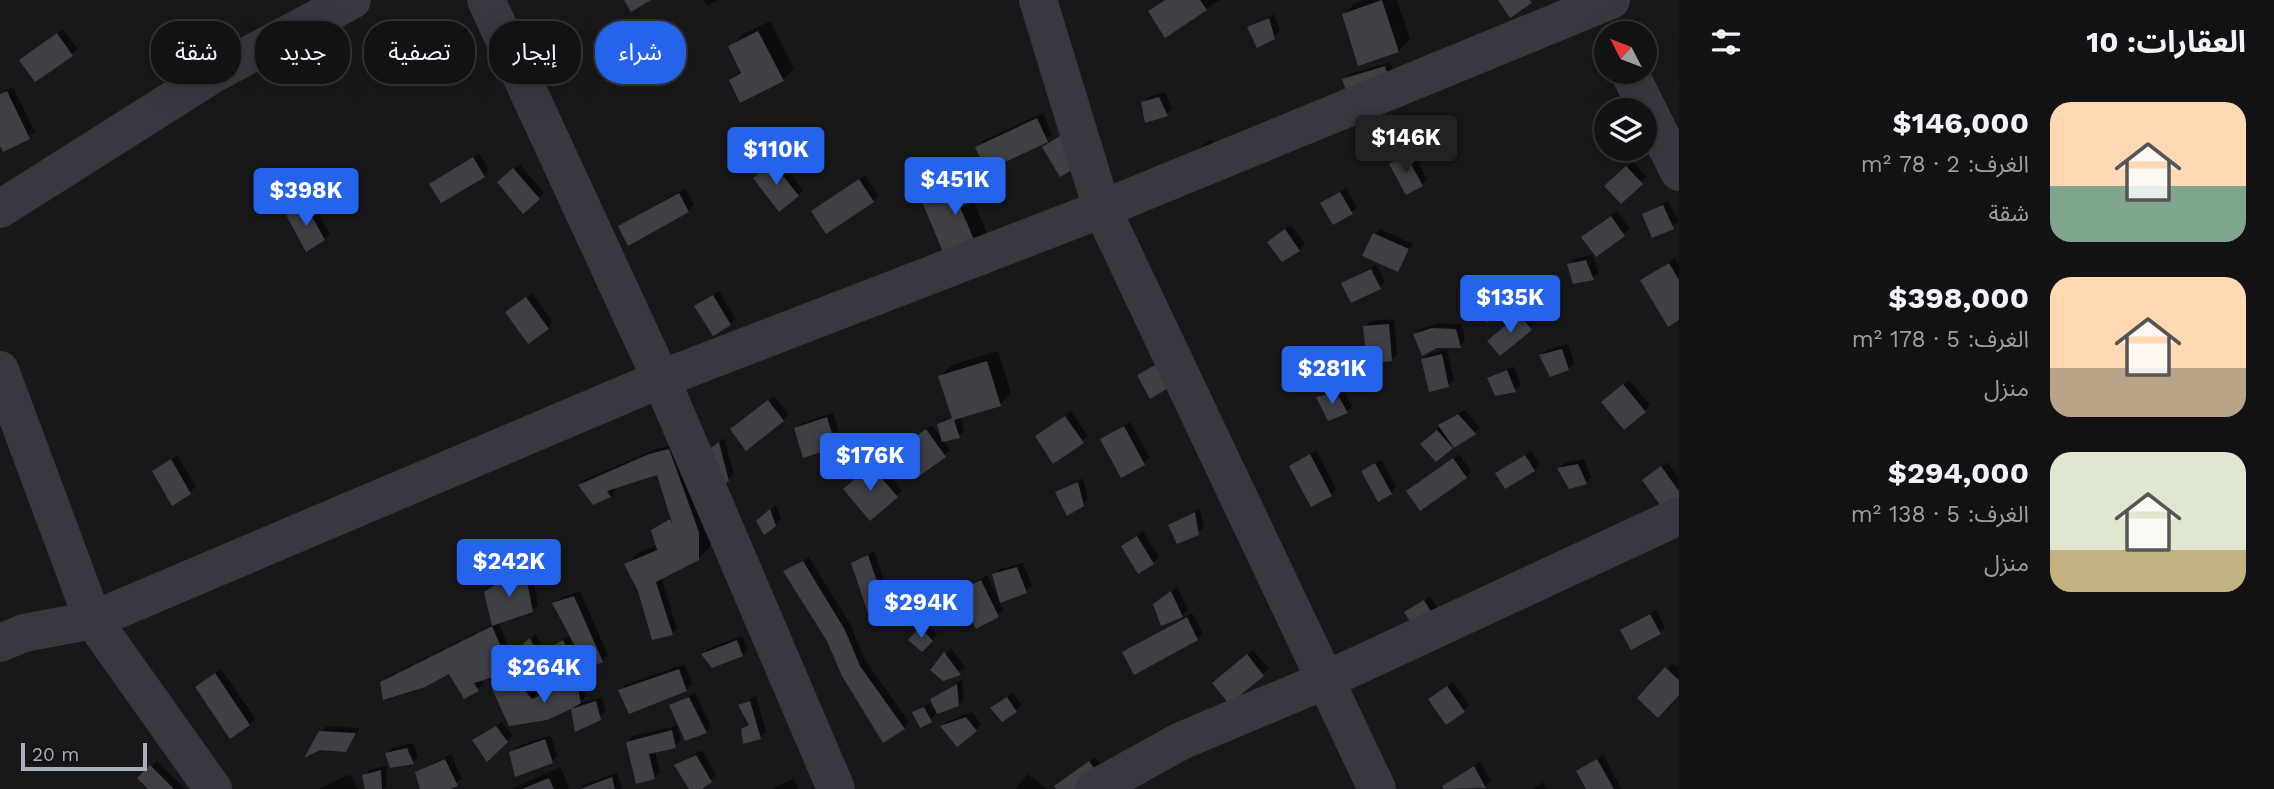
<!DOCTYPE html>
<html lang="ar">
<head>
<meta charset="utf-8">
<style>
  :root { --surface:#121214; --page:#1f2022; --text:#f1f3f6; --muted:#9c9ea0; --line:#313234; --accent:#2563eb }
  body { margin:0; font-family:"Work Sans","Noto Sans Arabic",sans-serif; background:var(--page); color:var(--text); direction:rtl; height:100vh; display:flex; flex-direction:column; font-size:26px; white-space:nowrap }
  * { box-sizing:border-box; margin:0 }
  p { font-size:23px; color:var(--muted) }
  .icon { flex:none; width:38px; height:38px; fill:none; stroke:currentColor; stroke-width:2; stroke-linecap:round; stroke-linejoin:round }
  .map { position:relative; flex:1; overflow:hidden; direction:ltr }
  .drawer { display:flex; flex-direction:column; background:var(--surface); width:595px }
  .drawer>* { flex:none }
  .top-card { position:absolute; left:21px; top:21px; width:665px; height:63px; direction:rtl; display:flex; gap:14px }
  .needle { width:46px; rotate:312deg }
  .fabs { position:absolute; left:1594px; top:21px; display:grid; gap:14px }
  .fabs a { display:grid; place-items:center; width:63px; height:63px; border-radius:50%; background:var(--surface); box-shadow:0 7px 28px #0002,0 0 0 2px var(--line); font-size:35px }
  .scale { position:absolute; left:21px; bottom:18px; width:126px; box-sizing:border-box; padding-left:7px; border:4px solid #a9aebb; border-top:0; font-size:19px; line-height:24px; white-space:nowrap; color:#a9aebb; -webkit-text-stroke:5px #131315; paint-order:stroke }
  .price { position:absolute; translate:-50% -60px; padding:0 16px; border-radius:7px; background:var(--accent); color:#fff; font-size:23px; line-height:46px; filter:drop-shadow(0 2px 4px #0008) }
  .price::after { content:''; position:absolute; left:50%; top:42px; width:21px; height:16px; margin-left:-10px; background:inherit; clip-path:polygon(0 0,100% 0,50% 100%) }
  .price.active { background:#222; color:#fff }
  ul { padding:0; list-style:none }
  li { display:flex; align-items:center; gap:21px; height:175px; padding:0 28px }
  li span { display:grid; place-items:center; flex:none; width:196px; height:140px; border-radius:21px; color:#555 }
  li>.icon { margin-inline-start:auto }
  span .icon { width:84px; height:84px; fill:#fffc; stroke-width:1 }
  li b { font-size:30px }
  h2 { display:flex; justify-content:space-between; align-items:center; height:84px; padding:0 28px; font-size:30px }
  .chip { padding:0 24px; border-radius:28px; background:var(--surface); box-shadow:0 7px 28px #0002,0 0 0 2px var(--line); font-size:24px; line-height:63px }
  .chip.active { background:var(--accent); color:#fff }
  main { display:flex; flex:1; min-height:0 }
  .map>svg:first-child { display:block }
</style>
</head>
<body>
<main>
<section class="drawer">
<h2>العقارات: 10<svg class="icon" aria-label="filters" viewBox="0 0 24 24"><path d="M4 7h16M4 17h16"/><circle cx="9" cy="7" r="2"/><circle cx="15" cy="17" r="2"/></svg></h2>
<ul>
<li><span style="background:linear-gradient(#ffd9b3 60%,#7fa58c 0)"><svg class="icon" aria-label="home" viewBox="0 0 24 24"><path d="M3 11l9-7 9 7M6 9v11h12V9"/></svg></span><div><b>$146,000</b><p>الغرف: 2 · 78 m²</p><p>شقة</p></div></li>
<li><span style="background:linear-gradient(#ffd9b3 65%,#b9a48a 0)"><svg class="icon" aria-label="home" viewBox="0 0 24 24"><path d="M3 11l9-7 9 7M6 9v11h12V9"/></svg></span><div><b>$398,000</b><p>الغرف: 5 · 178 m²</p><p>منزل</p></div></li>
<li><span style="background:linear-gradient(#dfe7d0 70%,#c2b280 0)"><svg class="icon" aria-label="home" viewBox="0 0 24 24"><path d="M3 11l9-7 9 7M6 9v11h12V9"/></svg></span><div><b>$294,000</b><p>الغرف: 5 · 138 m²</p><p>منزل</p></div></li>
</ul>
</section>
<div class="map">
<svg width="1679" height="789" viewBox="0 0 1679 789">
  <rect width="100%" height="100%" fill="#18181a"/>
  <!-- shadow -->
  <path fill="#0007" d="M704 0H718L707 6Z
    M1164 0H1220L1206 9 1150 11Z
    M1363 0H1397L1410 39 1399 51 1359 63 1344 14 1355 3Z
    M1274 14 1280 31 1274 37 1249 28Z
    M770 21 794 68 783 80H731L742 69 731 47 742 35Z
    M63 29 78 49 35 80 27 55Z
    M1390 62 1397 85 1344 79 1350 74Z
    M13 87 35 132 4 150 0 142V93Z
    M1165 92 1172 109 1167 114 1143 103 1149 97Z
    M1043 113 1052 135 995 165 1002 180 990 192 973 200 991 243 980 255 922 198 933 186 985 164 977 147 983 141Z
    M1211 139 1223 153 1177 167Z
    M1412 150 1427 179 1422 185 1392 164Z
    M479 153 489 170 484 175 432 184Z
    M779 158 803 190 798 195 755 178Z
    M1633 162 1647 177 1621 201 1607 186Z
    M520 164 544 193 539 198 504 177Z
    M865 175 878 195 873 201 813 211Z
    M685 188 694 205 688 211 620 226Z
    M1346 188 1357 207 1352 212 1322 204Z
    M311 200 330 234 324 239 288 215Z
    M1668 201 1679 222 1653 236 1644 214Z
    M1617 211 1630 229 1596 255 1589 231Z
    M1291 225 1305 244 1299 250 1275 237Z
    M1380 229 1413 244 1397 270 1375 234Z
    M1592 255 1599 273 1593 278 1569 264 1575 259Z
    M1675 258 1679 265V318L1643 280Z
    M1376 264 1385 282 1380 287 1343 284Z
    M719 291 735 318 730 324 697 306Z
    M1499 291 1506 308 1500 314 1480 303Z
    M532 293 553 322 547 328 513 307Z
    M1525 310 1536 323 1530 328 1494 335Z
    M1394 319 1397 354 1391 360 1365 326 1371 321Z
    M1439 323 1461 324 1465 341 1460 346H1437L1415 334 1420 329Z
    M1568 344 1574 363 1569 369 1541 356 1546 350Z
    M1447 349 1454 380 1448 386 1423 359 1429 354Z
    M998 351 1011 393 1000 404 960 417 964 431 959 436 943 440 950 450 944 455 903 446 932 425 942 439 939 424 944 419 953 417 940 376 952 365Z
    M1513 366 1521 384 1515 390 1497 394 1490 378Z
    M1629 380 1650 405 1645 411 1609 397Z
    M1342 387 1352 406 1347 412 1318 398 1323 392Z
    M774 396 789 414 783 420 738 424Z
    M1465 410 1480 428 1437 460 1428 439 1446 420Z
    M1071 411 1088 436 1082 441 1037 437Z
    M833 413 841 440 836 445 796 429 802 423Z
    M1130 422 1150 458 1122 476 1102 439Z
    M724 438 734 474 728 480 710 449Z
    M675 445 710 522V547L698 559 661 577 677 628 672 634 640 590 627 564 638 553 657 545 653 530 672 517 658 473 613 487 615 491 610 496 580 485 586 479 656 449Z
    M1316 450 1336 489 1331 494 1291 466Z
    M1531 451 1540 464 1534 470 1497 473Z
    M1459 454 1471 471 1466 477 1414 485Z
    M177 455 196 487 173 503 154 471Z
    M1381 459 1396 487 1391 493 1363 471Z
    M1584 459 1591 477 1586 483 1559 468 1565 463Z
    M877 461 902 491 896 496 851 484Z
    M1667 462 1679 478V502L1650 475Z
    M1083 478 1088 499 1083 505 1057 493Z
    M776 505 781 519 775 525 764 516Z
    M1200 508 1204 527 1198 533 1170 525Z
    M1143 531 1159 557 1153 563 1123 546Z
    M874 551 889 595 869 610 853 564Z
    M809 557 850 624 865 660 909 722 904 728 829 640 786 571Z
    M530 563 538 605 532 610 498 622 507 643 510 666 505 671 480 679 484 684 465 697 450 671 382 683 387 677 493 624 486 593Z
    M1023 563 1032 586 1026 591 994 575 1000 569Z
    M987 575 1004 610 977 627 959 592Z
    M1177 587 1188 610 1182 616 1155 604Z
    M580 591 608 655 602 661 554 604 560 598Z
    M1430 596 1449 626 1406 613Z
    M1656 610 1665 627 1660 633 1623 630Z
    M1192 613 1203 633 1197 639 1125 652Z
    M927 623 937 634 922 650 911 640Z
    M536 634 543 649 537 655 520 649Z
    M568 636 577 654 572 660 547 650Z
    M742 636 748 649 742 655 704 654 709 648Z
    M951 648 966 668 943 679 932 670Z
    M1253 650 1269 669 1230 701 1220 677Z
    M1672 663 1677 667 1679 664V693L1639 698Z
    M685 664 692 684 686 690H620L625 685Z
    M221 669 255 718 249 724 203 682Z
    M520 674 539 694 581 676 586 696 579 703 602 697 606 712 576 730 572 706 547 718 494 690Z
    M962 680 964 699 959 705 936 713 931 720 920 726 914 712 930 703 934 710 937 709 932 699Z
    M1453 682 1469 705 1464 711 1431 699Z
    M695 693 711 726 706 732 671 706Z
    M1013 693 1022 705 1016 711 992 708Z
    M756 696 766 732 760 738 742 730 750 723 740 705Z
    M972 712 981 724 976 730 942 726 948 721Z
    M502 722 513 736 487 759 474 740Z
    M327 726 360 728 346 750 321 732Z
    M677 726 681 741 675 746 655 751 660 772 654 778 628 742 633 736Z
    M551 735 557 756 552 762 511 753 516 747Z
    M413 743 418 756 413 762 387 753 392 748Z
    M702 750 716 775 699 789H691L676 765Z
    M451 754 462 779 446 789H422L417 772Z
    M1603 755 1622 789H1588L1578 771Z
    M1095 757 1107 773 1058 789 1056 786 1062 780Z
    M157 761 185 789H150L140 778Z
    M1480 762 1491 781 1485 786 1480 789H1446L1444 786 1450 781Z
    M386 766 387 785 383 789H367L364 776 369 770Z
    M561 767 569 789H513L515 787Z
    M617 773 622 789H579L583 785Z
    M350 774 358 789H319Z
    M1028 774 1047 789H1015Z
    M794 778 798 789H772Z
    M1544 782 1548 789H1532Z"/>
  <!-- building -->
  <path fill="#3f4045" d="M624 0H651L631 12Z
    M1165 0H1200L1207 10 1165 38 1148 11Z
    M1382 0 1399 52 1358 66 1342 14Z
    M1498 0H1530L1532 3 1510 18Z
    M1269 18 1275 39 1257 48 1247 27Z
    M758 31 784 81 740 103 729 80 741 73 728 46Z
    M57 33 73 56 35 82 19 60Z
    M1385 66 1393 92 1351 105 1342 79Z
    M7 91 30 139 3 152 0 146V94Z
    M1159 97 1168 116 1145 123 1141 102Z
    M1037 118 1048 142 986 171 975 147Z
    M1063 134 1081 165 1060 177 1042 147Z
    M1406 155 1423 186 1406 195 1389 164Z
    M473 157 485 177 441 203 429 184Z
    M773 163 799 196 779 212 753 178Z
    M1626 166 1643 184 1621 204 1604 186Z
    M513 168 540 199 523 214 497 182Z
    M982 170 991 193 960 207 981 256 950 269 920 197Z
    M859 179 874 202 826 234 811 211Z
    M1340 192 1353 214 1333 225 1320 203Z
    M679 193 689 212 628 246 618 226Z
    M305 204 325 240 306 252 286 215Z
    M1663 205 1674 229 1652 238 1642 214Z
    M1611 216 1625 236 1596 257 1581 237Z
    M1285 229 1300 251 1282 262 1267 242Z
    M1373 233 1409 249 1398 272 1362 256Z
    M1586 260 1594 280 1573 284 1567 264Z
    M1669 263 1679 280V320L1668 327 1640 280Z
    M1371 269 1381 289 1351 303 1341 283Z
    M713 295 731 325 713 336 694 306Z
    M1493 295 1501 315 1486 323 1478 303Z
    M526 297 549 329 528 344 505 312Z
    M1519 314 1532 330 1500 356 1487 341Z
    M1389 324 1392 361 1367 364 1363 326Z
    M1432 328 1456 329 1461 348H1437L1422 356 1413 334Z
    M1562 349 1569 370 1550 377 1539 355Z
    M1175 354 1187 377 1150 399 1137 375Z
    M1442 354 1449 387 1429 392 1421 359Z
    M987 361 1001 406 954 420 960 438 942 442 937 424 952 418 938 376Z
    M1507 370 1516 392 1495 396 1487 378Z
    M1623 384 1646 412 1624 430 1601 402Z
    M1336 392 1348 413 1328 421 1316 397Z
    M768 400 784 421 746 451 730 429Z
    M1458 414 1476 434 1454 448 1438 425Z
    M1065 416 1084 443 1053 464 1035 436Z
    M827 417 836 447 803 458 794 428Z
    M1124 426 1145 465 1121 478 1100 439Z
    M926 429 946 457 915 479 896 451Z
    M1437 430 1453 448 1436 462 1420 444Z
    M719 442 729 481 717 488 702 454Z
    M669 449 699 532V560L656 582 673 635 652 640 638 591 624 564 657 550 651 530 670 519 673 526 657 475 607 491 611 497 593 505 578 485 649 454Z
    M1310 454 1332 496 1311 507 1289 466Z
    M1525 455 1535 471 1505 489 1495 473Z
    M1453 458 1467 478 1420 511 1406 491Z
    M171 459 191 494 172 506 152 471Z
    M1375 463 1392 494 1378 502 1361 471Z
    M1578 464 1587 484 1569 489 1557 468Z
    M871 466 898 497 870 521 843 489Z
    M1661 466 1679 491V504L1666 513 1642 480Z
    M1078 482 1084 506 1067 516 1055 492Z
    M770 509 776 526 764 535 756 521Z
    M1195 512 1199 535 1177 544 1168 525Z
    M1137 536 1154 564 1138 574 1121 546Z
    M868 555 884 602 868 613 851 563Z
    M803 561 845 630 860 666 905 729 883 743 842 676 827 641 783 571Z
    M524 567 533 612 492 626 484 592Z
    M1017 567 1027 593 1000 603 992 574Z
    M981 580 999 617 976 629 957 592Z
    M1171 591 1183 617 1161 626 1153 604Z
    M574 596 603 662 587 668 552 603Z
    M1424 600 1444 633 1425 645 1404 612Z
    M1650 614 1661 634 1631 650 1620 630Z
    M1187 617 1198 640 1134 675 1122 652Z
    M492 626 502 649 506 673 474 683 479 691 464 699 449 674 425 687 383 700 380 682Z
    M920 627 933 641 922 652 908 640Z
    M530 638 538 656 522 665 512 654Z
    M563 640 573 661 560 669 545 650Z
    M737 640 743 656 712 668 701 654Z
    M944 652 961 675 943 681 930 670Z
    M1247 654 1264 676 1229 704 1212 683Z
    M1665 667 1679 680V695L1658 718 1637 698Z
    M679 669 687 691 629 714 618 690Z
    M215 673 250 725 230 739 195 687Z
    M514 678 532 699 576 680 581 703 571 709 596 701 601 720 575 732 571 709 547 720 509 726 492 689Z
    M957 684 959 706 937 714 930 699Z
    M1447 686 1465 712 1446 725 1428 699Z
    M689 697 707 733 685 741 669 705Z
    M1007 697 1017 712 1002 722 990 708Z
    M750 701 761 739 743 744 741 729 749 725 738 705Z
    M924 707 932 722 920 728 912 712Z
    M966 717 977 731 957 747 940 726Z
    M496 726 508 742 487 762 472 740Z
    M672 730 676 748 649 754 655 779 636 784 626 742Z
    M319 731 356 733 346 752 320 750 304 758Z
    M545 739 553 763 515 777 509 752Z
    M407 748 414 764 390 768 385 753Z
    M696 755 712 782 702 789H689L674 765Z
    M445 759 458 786 450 789H420L415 772Z
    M1597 759 1614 789H1586L1576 771Z
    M1089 761 1103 780 1090 789H1056L1054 786Z
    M150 765 174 789H148L137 778Z
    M1474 766 1486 788 1444 789 1442 786Z
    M381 770 382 789H365L362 775Z
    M612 777 615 789H580Z
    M549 778 554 789H522Z"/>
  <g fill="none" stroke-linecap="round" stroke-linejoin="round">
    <!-- minor -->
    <path stroke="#383940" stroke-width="38" d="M486 0 661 379 836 789
      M1038 0 1102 209 1377 789
      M1629 72 1679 172
      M0 209 215 73 352 0
      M0 370 93 620 213 789
      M0 643 24 633 93 620 661 379 1102 209 1611 0
      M1094 789 1181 741 1326 680 1679 516"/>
  </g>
</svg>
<div class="fabs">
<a><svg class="needle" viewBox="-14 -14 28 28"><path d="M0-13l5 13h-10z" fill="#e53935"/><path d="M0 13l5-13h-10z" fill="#9c9ea0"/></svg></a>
<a><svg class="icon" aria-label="layers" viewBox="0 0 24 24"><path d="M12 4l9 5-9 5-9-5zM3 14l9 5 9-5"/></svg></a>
</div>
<div class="scale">20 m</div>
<b class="price active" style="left:1406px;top:175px">$146K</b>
<b class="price" style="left:776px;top:187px">$110K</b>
<b class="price" style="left:955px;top:217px">$451K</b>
<b class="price" style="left:306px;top:228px">$398K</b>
<b class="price" style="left:1510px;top:335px">$135K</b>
<b class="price" style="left:1332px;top:406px">$281K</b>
<b class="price" style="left:870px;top:493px">$176K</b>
<b class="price" style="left:509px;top:599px">$242K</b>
<b class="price" style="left:921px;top:640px">$294K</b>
<b class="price" style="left:544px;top:705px">$264K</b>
<div class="top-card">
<a class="chip active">شراء</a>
<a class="chip">إيجار</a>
<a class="chip">تصفية</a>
<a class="chip">جديد</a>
<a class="chip">شقة</a>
</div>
</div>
</main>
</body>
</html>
